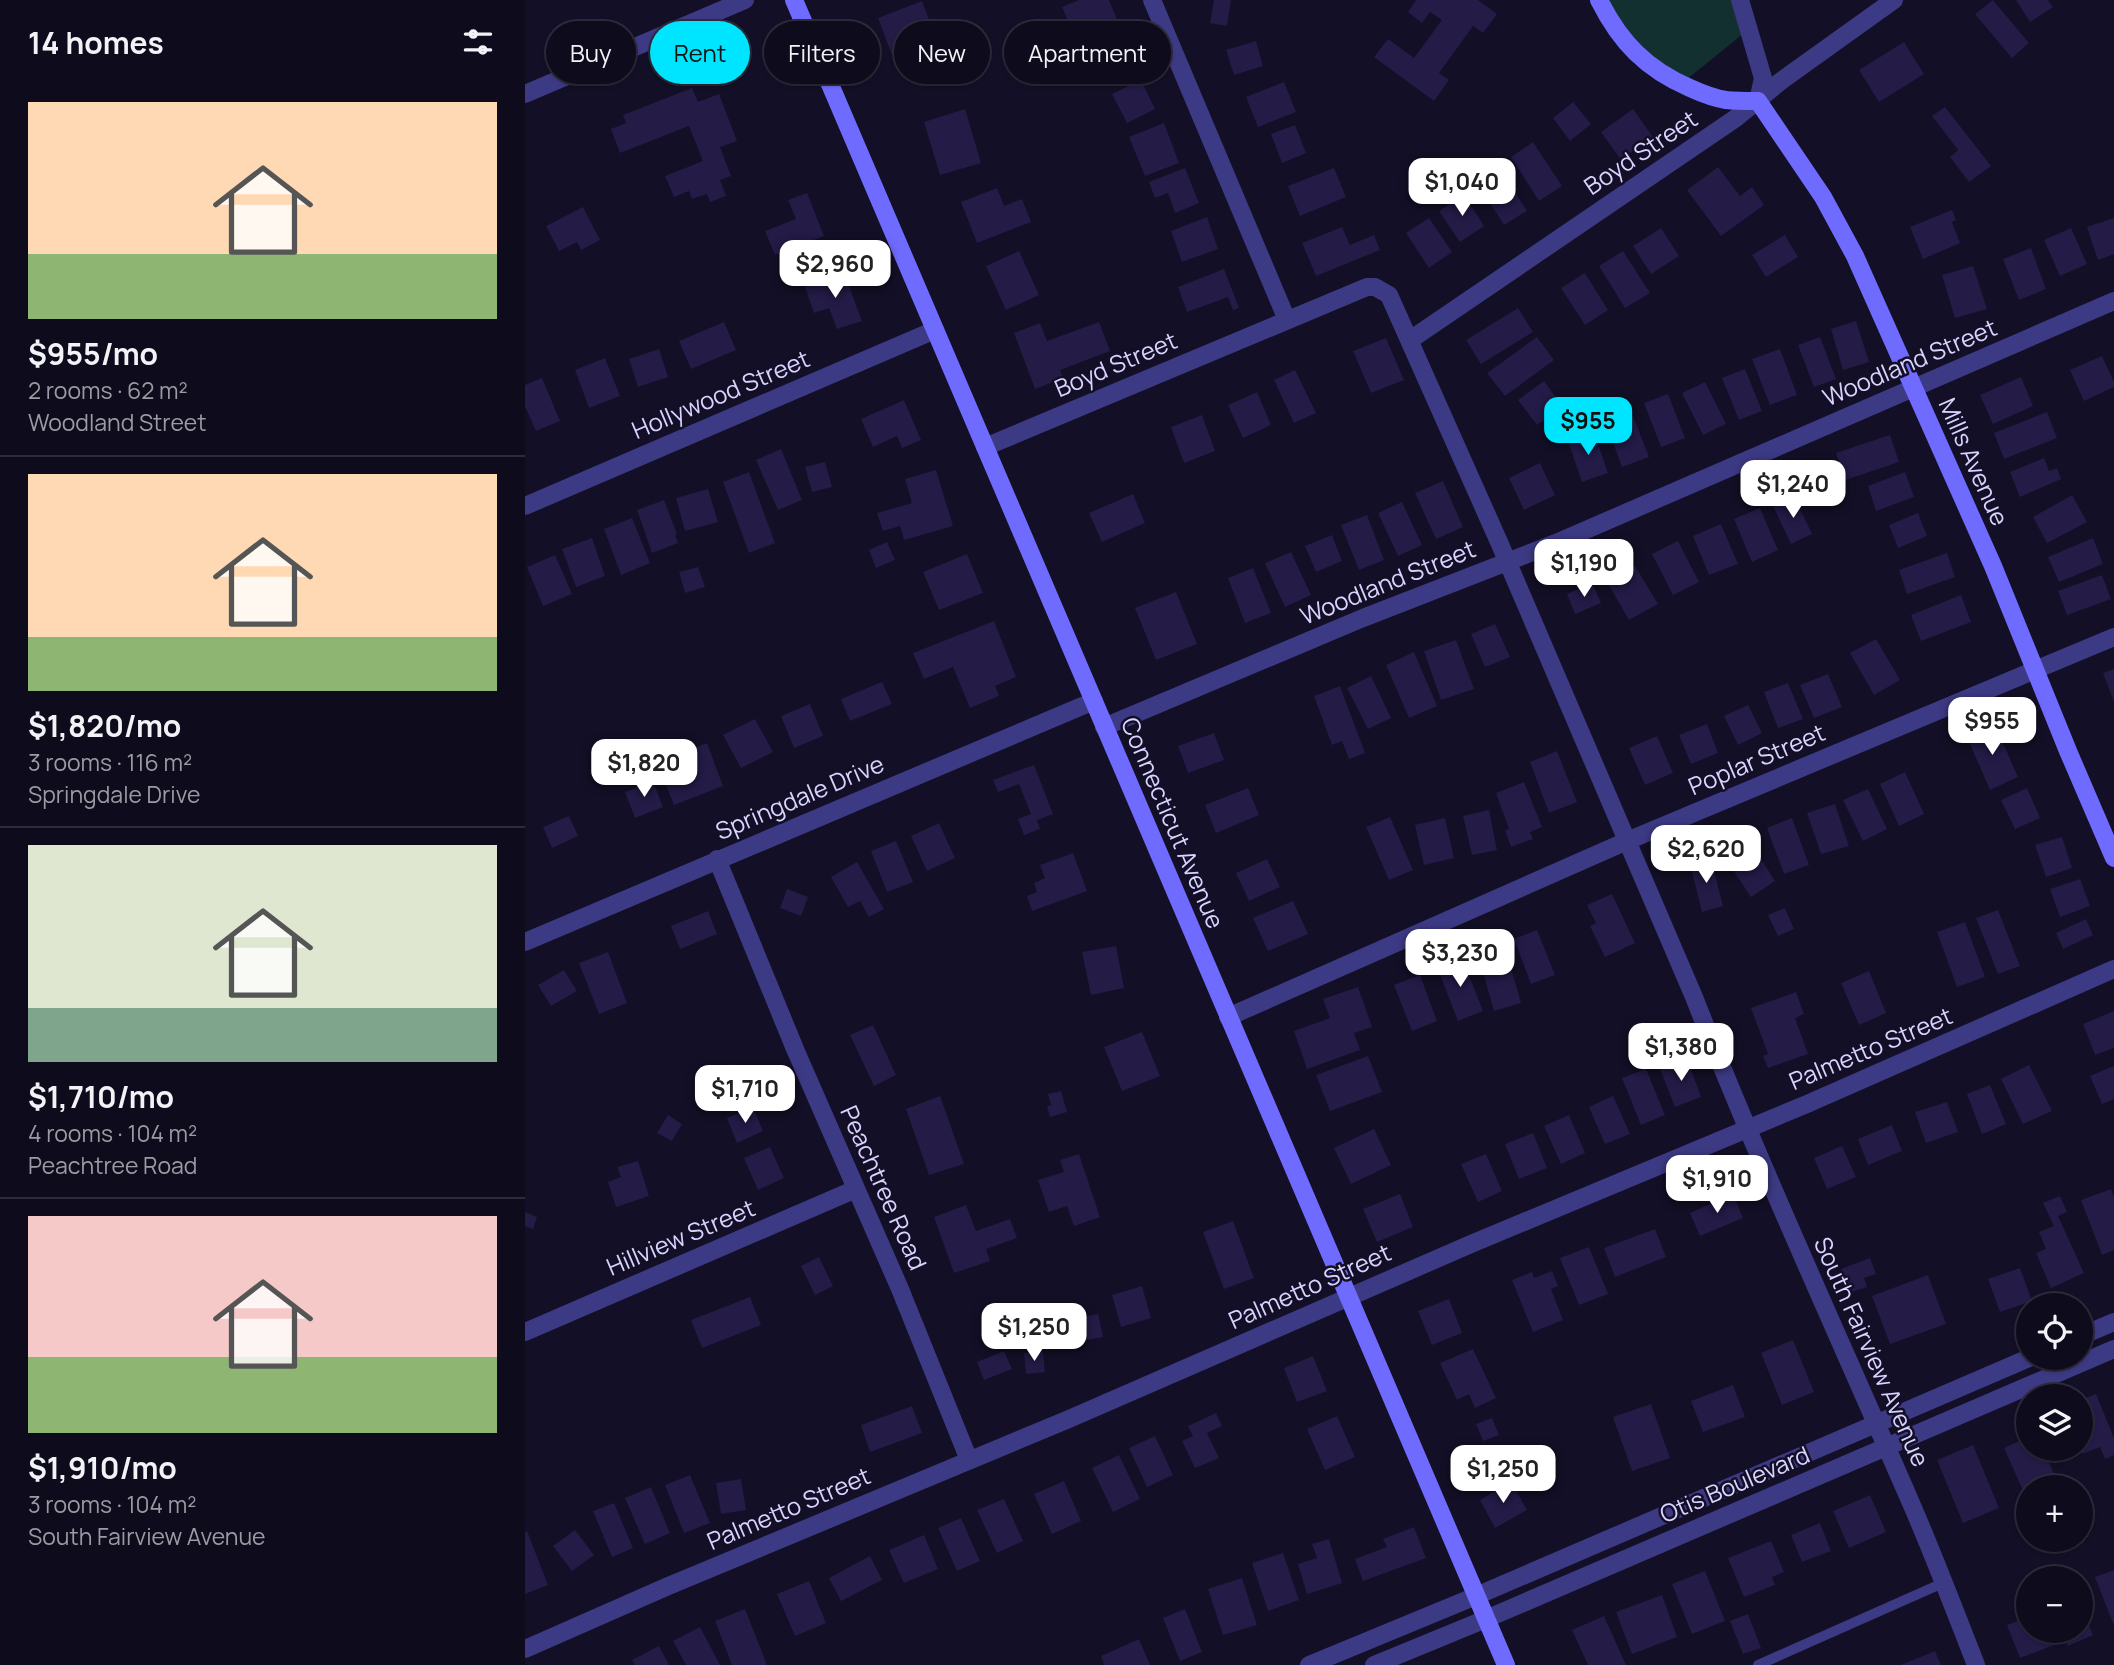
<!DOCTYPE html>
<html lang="en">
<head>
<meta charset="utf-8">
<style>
  :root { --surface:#0e0b1c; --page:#1c1929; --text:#f1f3f6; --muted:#9b9ba3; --line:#2e2b3b; --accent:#00e5ff }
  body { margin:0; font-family:Manrope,sans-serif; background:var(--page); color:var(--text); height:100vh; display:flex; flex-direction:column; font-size:26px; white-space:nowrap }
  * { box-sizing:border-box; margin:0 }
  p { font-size:23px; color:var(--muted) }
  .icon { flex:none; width:38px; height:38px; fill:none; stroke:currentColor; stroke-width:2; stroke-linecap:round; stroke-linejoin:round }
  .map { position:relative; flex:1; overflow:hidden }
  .details { display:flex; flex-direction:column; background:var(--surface); width:525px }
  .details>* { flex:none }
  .guide { position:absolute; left:21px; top:21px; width:665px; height:63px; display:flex; gap:14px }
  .tools { position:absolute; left:1491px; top:1293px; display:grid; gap:14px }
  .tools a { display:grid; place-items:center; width:77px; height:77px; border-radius:50%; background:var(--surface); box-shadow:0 2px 5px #0004,0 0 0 2px var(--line); font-size:35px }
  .price { position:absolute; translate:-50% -60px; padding:0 16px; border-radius:14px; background:#fff; color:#222; font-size:23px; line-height:46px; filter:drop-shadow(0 2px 4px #0008) }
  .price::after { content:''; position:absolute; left:50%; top:42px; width:21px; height:16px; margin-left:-10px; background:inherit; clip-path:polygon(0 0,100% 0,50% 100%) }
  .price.active { background:var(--accent); color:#111 }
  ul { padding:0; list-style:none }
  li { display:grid; align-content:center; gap:14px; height:371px; padding:0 28px }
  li+li { border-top:2px solid var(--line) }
  li span { display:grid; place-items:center; height:217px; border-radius:0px; color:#555 }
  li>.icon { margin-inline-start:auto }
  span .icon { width:126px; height:126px; fill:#fffc; stroke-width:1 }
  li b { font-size:30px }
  h2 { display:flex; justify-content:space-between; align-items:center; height:84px; padding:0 28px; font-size:30px }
  .tag { padding:0 24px; border-radius:32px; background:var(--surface); box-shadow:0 2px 5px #0004,0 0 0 2px var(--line); font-size:24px; line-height:63px }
  .tag.active { background:var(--accent); color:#111 }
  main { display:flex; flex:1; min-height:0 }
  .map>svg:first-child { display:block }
</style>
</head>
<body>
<main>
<section class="details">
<h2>14 homes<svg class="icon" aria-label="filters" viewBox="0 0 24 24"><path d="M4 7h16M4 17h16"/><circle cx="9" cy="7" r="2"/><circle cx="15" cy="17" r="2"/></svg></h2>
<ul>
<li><span style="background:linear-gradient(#ffd9b3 70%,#8fb573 0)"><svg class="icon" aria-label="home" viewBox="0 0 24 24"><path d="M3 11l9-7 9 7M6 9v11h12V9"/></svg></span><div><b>$955/mo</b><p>2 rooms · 62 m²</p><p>Woodland Street</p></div></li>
<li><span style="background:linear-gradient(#ffd9b3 75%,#8fb573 0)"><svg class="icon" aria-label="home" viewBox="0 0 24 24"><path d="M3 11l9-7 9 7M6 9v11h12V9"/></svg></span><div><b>$1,820/mo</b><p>3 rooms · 116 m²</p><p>Springdale Drive</p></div></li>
<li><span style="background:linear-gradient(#dfe7d0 75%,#7fa58c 0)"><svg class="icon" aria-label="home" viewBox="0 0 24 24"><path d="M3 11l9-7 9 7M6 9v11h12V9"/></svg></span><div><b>$1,710/mo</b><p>4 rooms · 104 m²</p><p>Peachtree Road</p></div></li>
<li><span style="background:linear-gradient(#f6c9c9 65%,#8fb573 0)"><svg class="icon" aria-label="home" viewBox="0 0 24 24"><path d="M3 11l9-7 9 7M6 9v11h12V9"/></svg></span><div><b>$1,910/mo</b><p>3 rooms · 104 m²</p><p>South Fairview Avenue</p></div></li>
</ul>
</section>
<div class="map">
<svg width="1589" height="1665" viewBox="0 0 1589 1665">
  <rect width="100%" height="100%" fill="#130f26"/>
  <!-- green -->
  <path fill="#12302f" d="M1074 0H1215L1224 29 1156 84 1135 72Z"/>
  <!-- building -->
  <path fill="#241b47" d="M554 0H584L594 24 552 42 537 7Z
    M689 0H706L702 26 685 23Z
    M891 0H953L972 14 958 33 948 26 914 73 924 80 909 101 849 57 863 39 889 58 917 20 905 12 897 23 883 12Z
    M1468 0 1504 43 1487 58 1450 14Z
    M1491 0H1523L1528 7 1505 22Z
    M397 1 411 38 367 55 353 18Z
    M599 37 611 69 584 79 572 47Z
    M731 41 738 66 709 75 701 50Z
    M1379 42 1399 74 1354 102 1334 70Z
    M616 80 630 109 602 123 587 94Z
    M759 82 771 112 733 127 721 97Z
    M167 88 173 102 194 94 212 141 195 147 206 176 195 180 201 196 185 202 182 194 167 199 164 191 149 197 140 176 178 161 164 126 95 153 86 129 101 123 98 115Z
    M1048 102 1066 124 1045 141 1028 118Z
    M1420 107 1466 166 1444 182 1425 157 1433 150 1407 116Z
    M440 109 456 163 415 175 399 122Z
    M1108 109 1128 137 1096 160 1076 132Z
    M639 123 654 163 620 176 604 137Z
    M770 125 781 153 757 163 746 134Z
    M1008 142 1037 186 1014 201 986 157Z
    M1193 167 1215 196 1227 187 1239 205 1196 236 1162 190Z
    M660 168 674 203 650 213 643 193 630 198 624 182Z
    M809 168 821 197 775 216 763 186Z
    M976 170 1002 211 979 225 953 184Z
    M472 188 479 206 497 199 506 222 452 243 436 202Z
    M282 193 299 236 250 255 240 231 271 219 263 200Z
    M939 195 959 226 935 242 914 211Z
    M58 207 75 240 56 250 52 242 34 251 21 226Z
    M1427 210 1431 220 1427 222 1435 243 1398 259 1385 227Z
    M682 217 693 249 657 262 646 231Z
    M904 218 927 252 904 268 881 233Z
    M1589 218V254L1573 260 1562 227Z
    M817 227 825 245 849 235 855 250 791 276 777 243Z
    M1136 228 1154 256 1126 274 1108 246Z
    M1546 228 1562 264 1535 276 1519 240Z
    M1260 235 1273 257 1241 277 1227 255Z
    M1506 248 1521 289 1494 300 1478 259Z
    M494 251 514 295 481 310 461 266Z
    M1098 251 1125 293 1100 308 1074 266Z
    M1448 266 1462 309 1430 318 1417 275Z
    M699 269 714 308 708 310 703 297 662 312 653 287Z
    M319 273 337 321 312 329 304 308 289 313 280 287Z
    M1060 273 1083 310 1060 325 1036 288Z
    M993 308 1008 332 956 364 941 340Z
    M1331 321 1344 362 1318 370 1306 329Z
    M199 322 211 350 166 369 154 341Z
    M574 322 585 351 535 370 538 378 510 389 489 333 515 323 522 341Z
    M1012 337 1029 360 980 396 962 373Z
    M1295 337 1311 379 1289 387 1273 345Z
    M861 338 879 380 846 393 828 351Z
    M134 349 143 377 113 387 104 359Z
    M1255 349 1272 395 1245 405 1227 359Z
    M1577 356 1589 382V387L1559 401 1545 370Z
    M80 358 95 396 64 408 50 370Z
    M1220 369 1237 411 1214 420 1197 378Z
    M770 370 791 413 769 423 749 380Z
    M1496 377 1508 406 1468 424 1455 395Z
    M17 378 35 421 11 431 0 406V385Z
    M1019 381 1038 407 1012 425 993 400Z
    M1180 382 1201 424 1178 435 1157 393Z
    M732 392 746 425 718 438 703 405Z
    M1143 394 1160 438 1136 447 1119 403Z
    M379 400 396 440 377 448 372 436 348 447 336 419Z
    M1522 412 1532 438 1479 459 1469 433Z
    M677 415 690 451 659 463 646 427Z
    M1108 416 1124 457 1097 467 1082 426Z
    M1069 432 1083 473 1057 482 1043 441Z
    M1365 435 1374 462 1320 480 1311 453Z
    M256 449 277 500 253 510 231 460Z
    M1519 458 1524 471 1532 468 1536 479 1495 497 1485 472Z
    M300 462 307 487 287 492 280 467Z
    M1015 463 1030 495 999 510 984 478Z
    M411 470 428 526 379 540 375 526 358 531 352 513 387 503 380 479Z
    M224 472 250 543 224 553 198 482Z
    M1380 472 1389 497 1351 511 1343 486Z
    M918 481 938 527 911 539 890 493Z
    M183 489 193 522 160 531 151 498Z
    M608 494 620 523 577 542 564 513Z
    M1547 495 1562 522 1522 543 1508 517Z
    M1269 496 1287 534 1266 544 1248 506Z
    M139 500 152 534 150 535 153 543 127 553 112 510Z
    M877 502 897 545 873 556 853 513Z
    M1235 508 1253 550 1227 562 1209 519Z
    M1393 513 1402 536 1373 548 1364 525Z
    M842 515 859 560 834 570 816 525Z
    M107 518 125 563 96 575 79 529Z
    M1196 524 1213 564 1184 575 1168 536Z
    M807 535 817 561 791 572 780 546Z
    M67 538 80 576 51 587 37 549Z
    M1568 538 1578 564 1534 582 1523 557Z
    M1153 541 1174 582 1148 595 1127 554Z
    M362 542 370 560 351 568 344 550Z
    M766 552 786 595 760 607 740 563Z
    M1422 553 1430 577 1382 594 1374 570Z
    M442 554 458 593 414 610 398 572Z
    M30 555 47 594 18 606 2 567Z
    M1110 566 1133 604 1104 620 1082 582Z
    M173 567 180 587 160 593 154 572Z
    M728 568 746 613 720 623 703 578Z
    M1577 575 1586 599 1542 615 1533 591Z
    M1067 583 1076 603 1050 614 1042 594Z
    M651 592 672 644 631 660 610 608Z
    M1436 595 1446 622 1396 641 1386 615Z
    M469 621 491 677 470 686 474 696 445 708 428 667 399 679 388 653Z
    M970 624 985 657 960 667 946 634Z
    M1351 639 1375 680 1349 695 1325 653Z
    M931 640 949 689 916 700 899 651Z
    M889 652 912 706 884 718 861 665Z
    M1589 669V702L1578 673Z
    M1303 674 1317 707 1289 718 1275 685Z
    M846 676 866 718 843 729 822 688Z
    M357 682 367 704 325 721 316 699Z
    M1263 683 1278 719 1253 728 1239 692Z
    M815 686 840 753 824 759 817 741 807 745 789 696Z
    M285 704 298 736 269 748 256 716Z
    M1223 705 1237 733 1213 745 1199 716Z
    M230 719 248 752 216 768 198 735Z
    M1182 724 1193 753 1166 764 1154 735Z
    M1470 725 1493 777 1465 790 1442 737Z
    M689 733 699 760 663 773 653 746Z
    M1132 736 1148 773 1120 785 1104 748Z
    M182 743 198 786 149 805 132 762Z
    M1032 751 1052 802 1024 813 1005 762Z
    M509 765 528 814 512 820 515 829 499 835 493 819 506 814 494 784 473 792 468 780Z
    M1380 772 1399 814 1374 826 1355 784Z
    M128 781 138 807 110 818 100 792Z
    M999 782 1017 827 1005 832 1008 839 986 847 980 830 984 829 971 793Z
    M723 788 734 815 691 833 680 805Z
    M1502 788 1515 818 1490 829 1476 800Z
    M1343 789 1362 829 1338 841 1318 800Z
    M1310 804 1324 846 1296 854 1282 813Z
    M964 810 972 850 947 855 938 816Z
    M44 816 53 836 27 848 18 827Z
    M865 817 888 870 864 880 841 827Z
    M920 818 929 858 899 865 890 825Z
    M1267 818 1284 865 1259 874 1242 828Z
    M414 823 430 858 402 871 386 836Z
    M1537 837 1547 868 1521 877 1510 845Z
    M371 841 388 882 362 892 346 851Z
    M1225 842 1250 881 1226 897 1200 858Z
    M548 853 562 891 507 911 502 896 512 892 509 883 520 878 515 865Z
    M742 859 755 887 724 901 711 873Z
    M1186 859 1198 906 1177 912 1165 864Z
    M332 862 359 909 344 917 335 901 323 907 306 877Z
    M1555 879 1565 906 1535 917 1525 889Z
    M262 889 283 897 276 916 255 908Z
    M1087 894 1110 943 1080 957 1065 926 1071 923 1062 905Z
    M768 901 783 934 743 951 728 918Z
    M1260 908 1269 929 1253 936 1243 915Z
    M1473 910 1495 966 1473 974 1451 918Z
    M183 911 192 934 155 949 146 926Z
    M1561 919 1568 935 1538 949 1531 933Z
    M1440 922 1460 977 1432 987 1412 932Z
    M1012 930 1030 975 1006 984 989 939Z
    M591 946 599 988 566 995 557 952Z
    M981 950 996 1003 969 1011 954 958Z
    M83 952 102 1003 74 1014 54 963Z
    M937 958 958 1011 933 1021 912 967Z
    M39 970 52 991 26 1006 13 985Z
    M1344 971 1361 1013 1334 1025 1316 983Z
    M895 975 912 1021 887 1031 869 985Z
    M833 987 847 1027 829 1033 835 1050 782 1069 769 1031 805 1018 798 999Z
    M1271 992 1279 1014 1270 1018 1283 1054 1243 1068 1238 1056 1243 1054 1226 1008Z
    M1589 1011V1048L1570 1055 1558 1024Z
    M348 1025 371 1075 349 1086 325 1035Z
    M617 1032 635 1076 597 1091 579 1047Z
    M843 1056 857 1092 805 1111 791 1075Z
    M1162 1059 1176 1097 1150 1107 1135 1069Z
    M209 1064 223 1094 188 1109 175 1079Z
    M1504 1065 1527 1111 1498 1124 1476 1079Z
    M1589 1066V1099L1577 1104 1565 1076Z
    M1121 1069 1140 1115 1116 1125 1097 1078Z
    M1465 1085 1481 1124 1457 1134 1442 1094Z
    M536 1091 542 1112 525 1117 522 1106 526 1105 523 1094Z
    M415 1096 439 1164 404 1175 381 1109Z
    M1088 1096 1105 1134 1080 1144 1064 1107Z
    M1422 1102 1433 1132 1401 1143 1390 1112Z
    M228 1107 238 1131 212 1143 202 1118Z
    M143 1115 157 1124 147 1141 132 1133Z
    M1044 1115 1060 1153 1036 1164 1019 1126Z
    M1367 1125 1377 1151 1343 1165 1333 1139Z
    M849 1129 866 1165 826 1184 809 1148Z
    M1008 1133 1022 1168 994 1179 980 1144Z
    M1317 1146 1331 1177 1302 1189 1289 1158Z
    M245 1147 259 1178 233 1190 219 1158Z
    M554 1154 575 1217 549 1226 542 1206 524 1212 513 1180 539 1172 535 1160Z
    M961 1154 977 1191 953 1202 936 1164Z
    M113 1161 124 1196 91 1207 83 1182 96 1177 92 1167Z
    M1586 1189 1589 1197V1250L1577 1255 1556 1200Z
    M875 1194 888 1227 852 1242 838 1209Z
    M1208 1194 1218 1218 1175 1236 1165 1213Z
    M1535 1196 1542 1212 1533 1216 1559 1273 1526 1288 1511 1253 1521 1249 1514 1232 1529 1226 1518 1203Z
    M441 1205 451 1231 485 1219 492 1238 461 1249 465 1261 429 1273 409 1217Z
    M0 1212 12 1217 8 1229 0 1226Z
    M708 1221 729 1278 699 1289 678 1232Z
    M1130 1229 1141 1257 1090 1277 1079 1248Z
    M1064 1247 1083 1294 1054 1305 1035 1258Z
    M294 1257 308 1286 290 1295 276 1266Z
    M1345 1258 1351 1274 1339 1278 1342 1287 1324 1293 1316 1269Z
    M1495 1268 1507 1301 1475 1312 1463 1279Z
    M1027 1271 1033 1286 1026 1289 1038 1320 1008 1332 987 1280 1007 1272 1009 1278Z
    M1403 1275 1421 1324 1365 1344 1347 1296Z
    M617 1286 626 1318 596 1327 587 1295Z
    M225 1297 236 1325 177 1348 166 1320Z
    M924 1299 937 1333 907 1345 893 1311Z
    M573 1314 578 1337 557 1341 552 1318Z
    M1268 1340 1289 1392 1257 1405 1236 1353Z
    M948 1349 971 1398 950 1408 944 1394 932 1400 915 1363Z
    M479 1351 487 1369 459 1380 452 1362Z
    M518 1352 520 1372 501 1374 499 1353Z
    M788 1356 802 1391 772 1402 759 1368Z
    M1208 1385 1220 1417 1178 1432 1166 1401Z
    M1571 1394 1589 1438V1455L1580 1459 1575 1447 1557 1454 1556 1450V1400Z
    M1126 1404 1145 1458 1107 1471 1088 1417Z
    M387 1406 397 1433 345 1452 336 1425Z
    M691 1413 697 1426 682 1433 694 1458 670 1468 657 1441 668 1436 663 1426Z
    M812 1416 830 1457 800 1470 782 1429Z
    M967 1418 974 1435 958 1441 951 1424Z
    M630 1436 648 1475 622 1487 604 1448Z
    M1503 1437V1449H1518L1532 1481 1516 1488H1503V1493L1500 1495 1479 1448Z
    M1448 1445 1474 1508 1438 1523 1412 1460Z
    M594 1455 615 1499 588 1512 567 1468Z
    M165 1475 185 1523 159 1533 140 1485Z
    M216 1479 221 1510 196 1514 191 1483Z
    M539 1481 556 1521 527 1534 509 1494Z
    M986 1482 1002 1510 970 1528 955 1500Z
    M126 1487 145 1533 120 1544 100 1498Z
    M1345 1495 1361 1532 1324 1548 1308 1511Z
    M479 1499 498 1541 472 1553 452 1510Z
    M89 1503 108 1548 87 1557 68 1511Z
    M436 1518 455 1561 432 1571 413 1528Z
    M1295 1523 1306 1551 1277 1562 1266 1535Z
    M889 1527 901 1558 838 1581 830 1559 862 1547 858 1539Z
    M50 1530 69 1555 47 1571 28 1546Z
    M2 1531 23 1585 0 1594V1532Z
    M399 1535 413 1569 379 1583 364 1550Z
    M804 1539 817 1583 782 1594 773 1564 792 1558 787 1544Z
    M1246 1541 1259 1572 1247 1577 1250 1585 1219 1597 1203 1558Z
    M758 1553 774 1600 743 1611 727 1563Z
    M345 1556 357 1580 316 1601 304 1578Z
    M1589 1570V1626L1570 1577Z
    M1180 1571 1200 1621 1167 1634 1147 1584Z
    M717 1578 732 1625 698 1635 683 1589Z
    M284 1581 301 1623 270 1636 252 1594Z
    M1137 1595 1152 1637 1107 1654 1091 1612Z
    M1556 1606 1568 1635 1543 1646 1537 1631H1556Z
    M220 1609 242 1665H207L190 1621Z
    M660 1609 677 1652 655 1661 638 1618Z
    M1223 1614 1236 1648 1218 1654 1205 1621Z
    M1079 1616 1101 1665H1063L1047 1630Z
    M1503 1617V1631H1527L1532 1644 1495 1658 1482 1625Z
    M175 1627 195 1665H161L148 1641Z
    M614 1639 625 1665H579L576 1656Z
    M134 1646 144 1665H110L107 1660Z
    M1410 1651 1416 1665H1376Z"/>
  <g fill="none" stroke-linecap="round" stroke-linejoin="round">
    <!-- lane -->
    <path stroke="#3d3a85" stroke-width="10" d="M1233 1665 1418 1583"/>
    <!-- street -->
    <path stroke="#3d3a85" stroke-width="18" d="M627 0 762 320
      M1215 0 1238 78 1233 101
      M0 94 220 0
      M885 340 1211 118 1256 81 1369 0
      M460 447 842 287H850L864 295 974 542 1169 997C1236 1168 1313 1335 1386 1503 1409 1556 1430 1611 1451 1665
      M0 506 410 330
      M579 727 838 618 1031 543 1589 301
      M192 859 270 1049 375 1289 444 1460
      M0 942 569 701
      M703 1017 1102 841 1589 637
      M0 1332 331 1189
      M1556 1336 1589 1322
      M0 1649 141 1587 544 1419 946 1244 1282 1104 1589 969
      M784 1665 951 1596 1504 1358
      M849 1665 961 1619 1589 1349"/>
    <!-- secondary -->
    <path stroke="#6f6bff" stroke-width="18" d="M269 0 981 1665
      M1074 0C1095 42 1121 69 1165 88 1176 93 1188 98 1201 100 1211 101 1222 101 1233 101L1298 197 1330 256 1468 566 1543 751 1589 858"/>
  </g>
  <g text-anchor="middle" stroke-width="5" stroke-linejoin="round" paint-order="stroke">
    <!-- street labels -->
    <g font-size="24" fill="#d9d4ff" stroke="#130f26">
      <text transform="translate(1116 153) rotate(-34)" y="8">Boyd Street</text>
      <text transform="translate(1385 363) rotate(-23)" y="8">Woodland Street</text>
      <text transform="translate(591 365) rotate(-23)" y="8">Boyd Street</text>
      <text transform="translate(196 395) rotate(-23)" y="8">Hollywood Street</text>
      <text transform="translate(1448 462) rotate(66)" y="8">Mills Avenue</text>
      <text transform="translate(863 583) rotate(-22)" y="8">Woodland Street</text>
      <text transform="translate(1232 760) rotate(-23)" y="8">Poplar Street</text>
      <text transform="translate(275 798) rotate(-23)" y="8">Springdale Drive</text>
      <text transform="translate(647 823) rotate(67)" y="8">Connecticut Avenue</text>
      <text transform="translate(1346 1049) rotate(-23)" y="8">Palmetto Street</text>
      <text transform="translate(358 1188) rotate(66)" y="8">Peachtree Road</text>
      <text transform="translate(156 1238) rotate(-23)" y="8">Hillview Street</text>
      <text transform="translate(785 1287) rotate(-24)" y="8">Palmetto Street</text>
      <text transform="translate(1346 1352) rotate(66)" y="8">South Fairview Avenue</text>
      <text transform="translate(1210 1485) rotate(-23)" y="8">Otis Boulevard</text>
      <text transform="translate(264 1509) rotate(-23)" y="8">Palmetto Street</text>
    </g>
  </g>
</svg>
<div class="tools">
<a><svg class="icon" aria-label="locate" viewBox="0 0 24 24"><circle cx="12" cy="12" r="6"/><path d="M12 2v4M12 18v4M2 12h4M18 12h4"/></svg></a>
<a><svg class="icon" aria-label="layers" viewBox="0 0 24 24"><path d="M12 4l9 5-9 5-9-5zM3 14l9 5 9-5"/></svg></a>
<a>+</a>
<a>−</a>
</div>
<b class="price" style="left:937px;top:218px">$1,040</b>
<b class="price" style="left:310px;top:300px">$2,960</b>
<b class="price active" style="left:1063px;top:457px">$955</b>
<b class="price" style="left:1268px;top:520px">$1,240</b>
<b class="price" style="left:1059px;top:599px">$1,190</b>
<b class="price" style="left:1467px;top:757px">$955</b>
<b class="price" style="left:119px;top:799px">$1,820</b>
<b class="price" style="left:1181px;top:885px">$2,620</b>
<b class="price" style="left:935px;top:989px">$3,230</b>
<b class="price" style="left:1156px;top:1083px">$1,380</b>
<b class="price" style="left:220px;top:1125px">$1,710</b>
<b class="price" style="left:1192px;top:1215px">$1,910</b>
<b class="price" style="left:509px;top:1363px">$1,250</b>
<b class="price" style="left:978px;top:1505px">$1,250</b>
<div class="guide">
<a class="tag">Buy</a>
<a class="tag active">Rent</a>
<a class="tag">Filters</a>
<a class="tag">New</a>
<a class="tag">Apartment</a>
</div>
</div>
</main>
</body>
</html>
